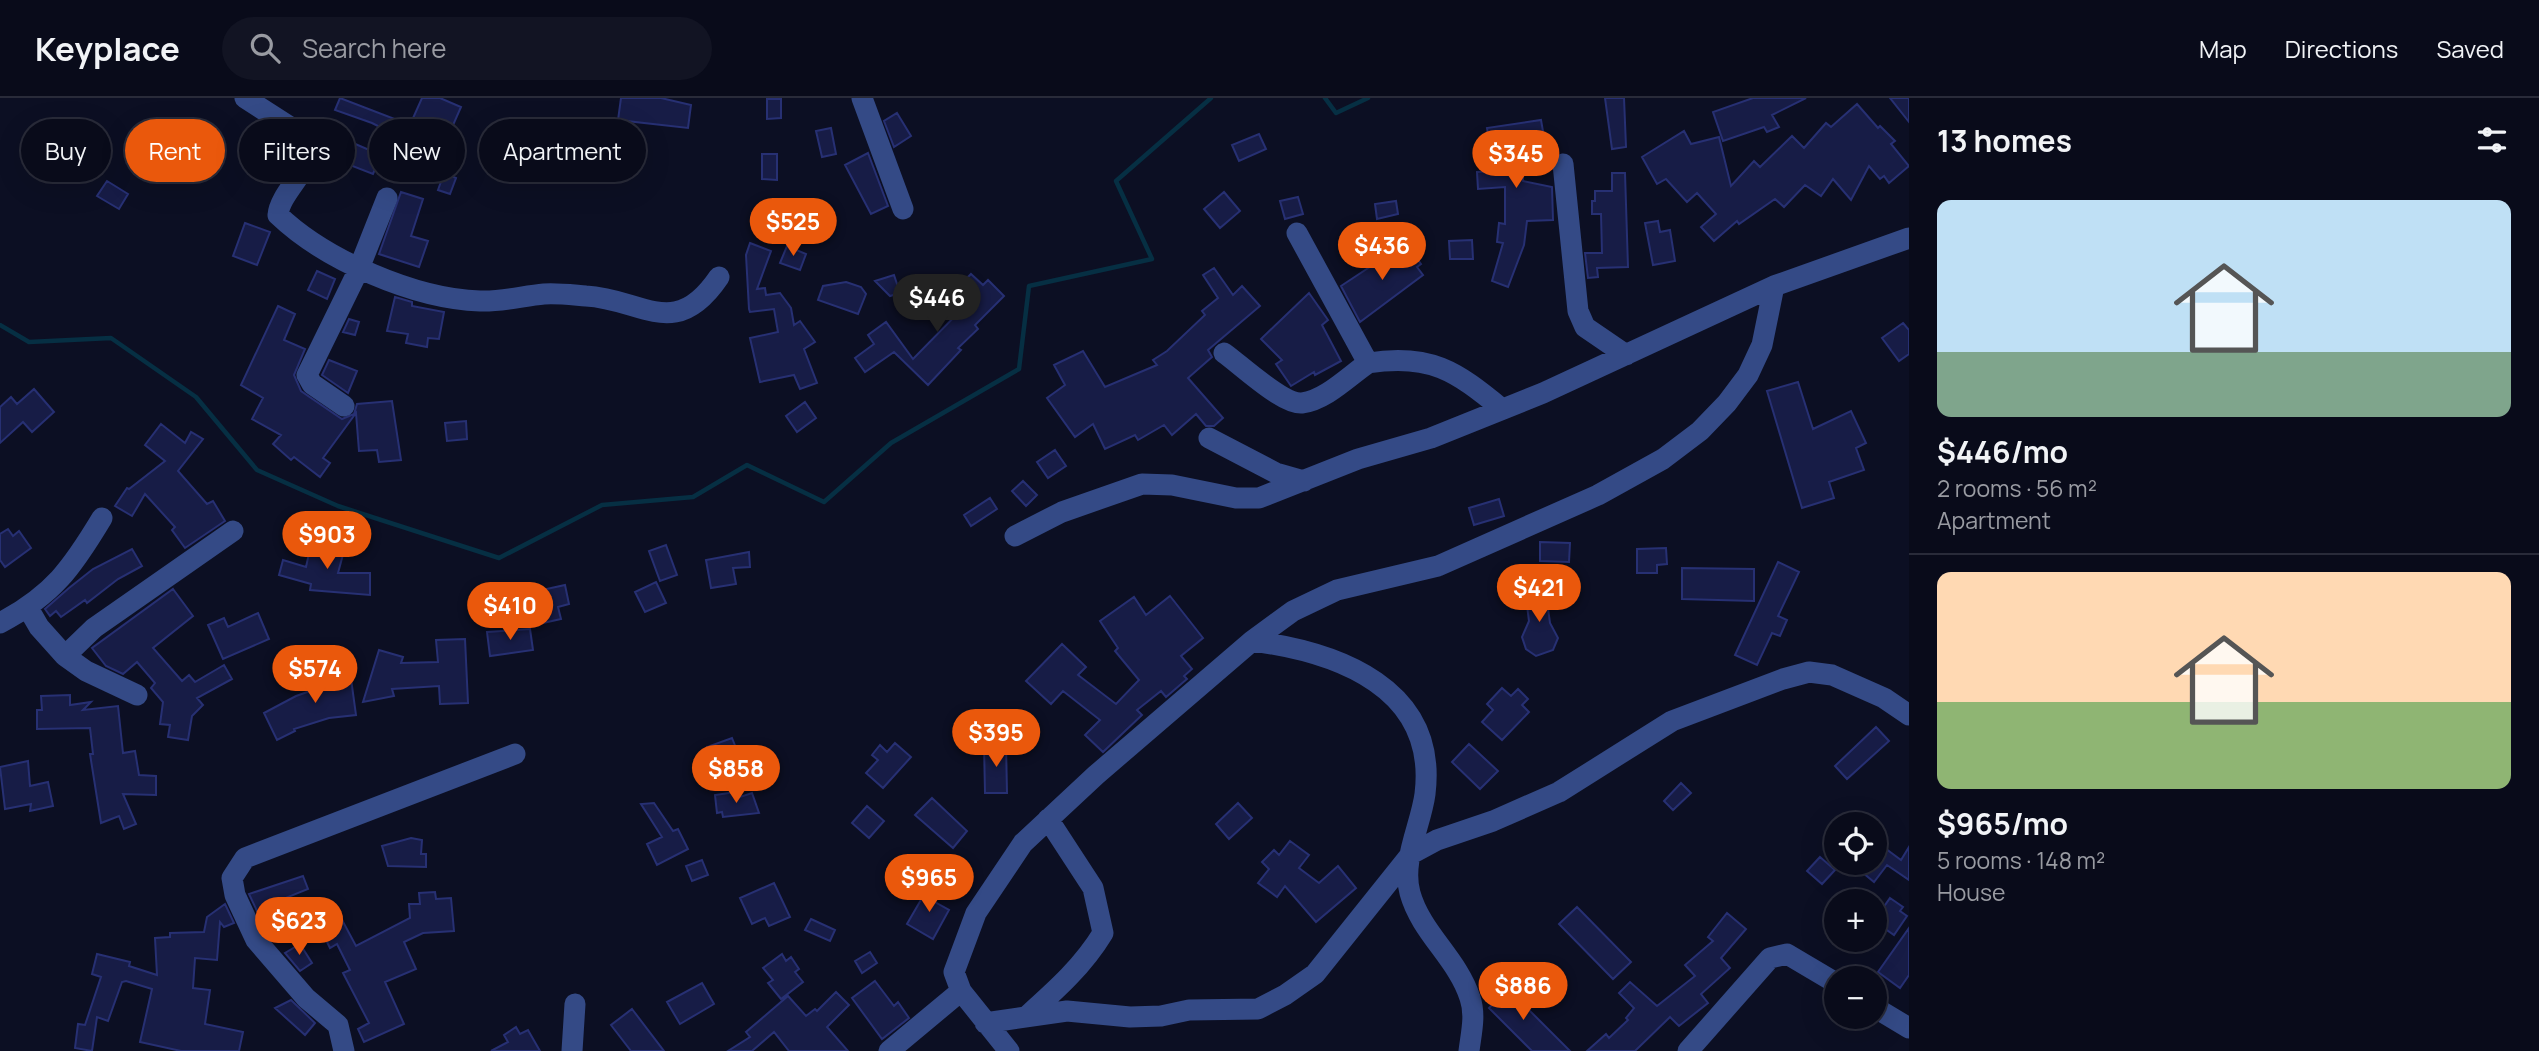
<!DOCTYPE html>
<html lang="en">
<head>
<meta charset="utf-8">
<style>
  :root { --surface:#090b1a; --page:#121423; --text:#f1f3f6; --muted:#999ba2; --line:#292b39; --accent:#ea580c }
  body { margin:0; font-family:Manrope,sans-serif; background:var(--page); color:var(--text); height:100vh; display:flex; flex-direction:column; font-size:26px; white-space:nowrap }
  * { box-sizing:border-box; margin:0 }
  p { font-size:23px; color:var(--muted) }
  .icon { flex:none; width:38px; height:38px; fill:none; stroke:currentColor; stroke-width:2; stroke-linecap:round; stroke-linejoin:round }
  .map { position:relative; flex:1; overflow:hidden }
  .details { display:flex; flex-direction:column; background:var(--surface); width:630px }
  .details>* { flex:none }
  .guide { position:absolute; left:21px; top:21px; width:665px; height:63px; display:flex; gap:14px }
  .fabs { position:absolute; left:1824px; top:714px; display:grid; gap:14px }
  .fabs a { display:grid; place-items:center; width:63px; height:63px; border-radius:50%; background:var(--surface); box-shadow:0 7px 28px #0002,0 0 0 2px var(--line); font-size:35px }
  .price { position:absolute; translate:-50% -60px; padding:0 16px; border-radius:24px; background:var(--accent); color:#fff; font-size:23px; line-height:46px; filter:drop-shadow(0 2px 4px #0008) }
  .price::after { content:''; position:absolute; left:50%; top:42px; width:21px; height:16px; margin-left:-10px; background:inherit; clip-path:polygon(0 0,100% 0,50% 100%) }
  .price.selected { background:#222; color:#fff }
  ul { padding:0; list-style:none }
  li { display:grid; align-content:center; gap:14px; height:371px; padding:0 28px }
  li+li { border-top:2px solid var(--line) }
  li span { display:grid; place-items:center; height:217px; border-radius:14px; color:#555 }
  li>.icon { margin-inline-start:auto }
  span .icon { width:126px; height:126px; fill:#fffc; stroke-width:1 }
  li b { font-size:30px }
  h2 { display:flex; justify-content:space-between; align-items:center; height:84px; padding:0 28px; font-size:30px }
  .tag { padding:0 24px; border-radius:32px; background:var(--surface); box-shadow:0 7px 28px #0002,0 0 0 2px var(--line); font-size:24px; line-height:63px }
  .tag.selected { background:var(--accent); color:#fff }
  header { display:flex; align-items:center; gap:42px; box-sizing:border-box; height:98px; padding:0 35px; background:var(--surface); border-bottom:2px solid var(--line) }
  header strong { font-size:33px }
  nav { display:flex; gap:38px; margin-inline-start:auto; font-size:24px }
  .search { width:490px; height:63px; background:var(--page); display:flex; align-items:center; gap:18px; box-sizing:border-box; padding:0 24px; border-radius:38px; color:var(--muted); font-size:26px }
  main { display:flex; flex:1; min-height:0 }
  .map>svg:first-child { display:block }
</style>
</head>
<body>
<header>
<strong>Keyplace</strong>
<div class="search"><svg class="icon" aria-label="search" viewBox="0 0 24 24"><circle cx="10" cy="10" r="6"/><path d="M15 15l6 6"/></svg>Search here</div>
<nav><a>Map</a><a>Directions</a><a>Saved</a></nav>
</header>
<main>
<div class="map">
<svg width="1909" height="953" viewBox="0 0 1909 953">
  <rect width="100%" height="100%" fill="#0c0f23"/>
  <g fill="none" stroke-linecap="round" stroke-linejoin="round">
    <!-- stream -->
    <path stroke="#062f43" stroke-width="4.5" d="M1325 0 1336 15 1368 0
      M0 227 29 244 111 240 196 299 257 372 338 408 499 460 602 407 693 399 747 367 824 404 891 345 1019 271 1029 188 1152 161 1116 83 1211 0"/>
  </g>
  <!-- building -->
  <path fill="#171c46" stroke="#273073" stroke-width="2" d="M340 0 410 27 422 0H440L461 9 439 59 372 25 335 12Z
    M621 0H661L691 7 688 30 618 22Z
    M1605 0H1624L1626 49 1612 51Z
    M1753 0H1806L1772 17 1779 29 1767 34 1764 29 1723 43 1713 14Z
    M1890 0H1909V24Z
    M767 1H781V20L767 21Z
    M1857 6 1878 30 1880 28 1895 43 1891 46 1909 68 1889 85 1884 78 1880 81 1869 68 1851 102 1833 81 1821 98 1805 87 1784 109 1775 101 1739 126 1737 123 1714 143 1701 129 1716 116 1697 95 1687 104 1666 81 1657 86 1642 59 1684 33 1691 46 1719 39 1731 88 1754 63 1760 69 1792 38 1804 50 1826 25 1831 29Z
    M897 15 911 38 894 49 884 23Z
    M1541 22 1547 56 1523 60V83L1552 89 1553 122 1527 123 1524 147 1508 189 1492 183 1503 145 1497 144 1499 125 1505 126V89L1478 91 1477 74 1494 73 1487 30Z
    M831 30 836 56 822 59 816 33Z
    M1259 36 1266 51 1239 63 1232 47Z
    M57 37 68 47 51 67 40 58Z
    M346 42 381 57 373 76 337 62Z
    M868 55 888 108 871 116 845 67Z
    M762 56H777V82L762 81Z
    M444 75 456 80 450 96 438 92Z
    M1612 75H1625L1628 169 1597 170 1598 179 1588 180 1585 155H1602L1601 116H1592V103H1595V93H1612Z
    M107 83 128 96 119 111 97 98Z
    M401 94 423 101 411 138 428 143 419 169 379 156Z
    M1224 94 1240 113 1220 130 1204 111Z
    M1298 99 1303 116 1285 121 1280 103Z
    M1396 103 1398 116 1377 121 1375 106Z
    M1658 123 1660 134 1670 132 1675 163 1653 167 1645 125Z
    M245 125 270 134 257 167 233 158Z
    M1472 142 1473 161H1450L1449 143Z
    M750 145 771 153 757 191 765 190 766 197 780 195 791 210 794 227 800 223 815 244 804 251 817 285 800 291 794 277 760 284 750 240 778 234 774 211 750 214 749 211 746 157Z
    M1406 145 1421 166 1417 169 1423 177 1360 224 1341 188Z
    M787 148 806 156 800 172 780 165Z
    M1214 170 1233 197 1242 188 1260 208 1208 252 1212 259 1188 280 1223 320 1214 328H1206L1196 316 1172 337 1164 327 1138 342 1135 337 1105 351 1093 326 1075 339 1047 300 1065 287 1054 267 1083 253 1105 289 1157 267 1153 262 1167 253 1205 217 1202 213 1218 200 1203 177Z
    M317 173 335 181 327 201 308 192Z
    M971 176 983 187 988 182 1004 198 975 227 978 231 958 250 961 252 928 287 894 254 865 274 855 260 874 246 868 237 886 224 913 261 966 207 953 194Z
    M894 177 900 195 890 198 875 183Z
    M846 184 861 189 866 196 858 216 818 202 823 188Z
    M1309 195 1328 222 1322 227 1341 263 1315 277 1314 274 1291 288 1276 266 1282 262 1261 241Z
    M395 199 412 204V208L444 214 439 241 428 240 427 249 406 245 408 236 387 233Z
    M278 208 295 216 284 242 305 251 294 277 301 293 342 321 354 316 357 306 392 303 401 362 379 364 377 352 359 353 356 315 323 360 330 365 320 379 294 359 291 362 273 346 281 337 252 321 263 300 241 287Z
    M349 221 359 224 355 237 343 234Z
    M1903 225 1909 232V256L1899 263 1882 240Z
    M329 262 357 273 348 295 322 277Z
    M1798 284 1813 331 1851 313 1866 345 1856 350 1864 372 1829 384 1834 400 1802 410 1767 293Z
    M34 291 54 314 32 334 23 324 0 345V309L11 299 17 306Z
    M805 304 816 320 797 334 786 318Z
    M466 323 467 341 447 343 445 325Z
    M161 326 185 345 191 334 203 341 178 373 207 406 213 403 225 423 185 450 172 432 175 429 145 396 132 418 115 408 127 390 129 391 165 363 145 347Z
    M1055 352 1066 368 1048 380 1037 364Z
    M1023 383 1037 397 1026 408 1012 393Z
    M990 400 997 411 971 428 964 417Z
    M1499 401 1504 418 1474 427 1469 410Z
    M8 431 13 438 19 433 31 450 5 469 0 462V436Z
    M312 442 345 449 338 475H370V497L310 492 311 486 279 477 283 462 306 469Z
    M1540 444 1570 445 1569 464 1540 463Z
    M666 447 677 477 660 483 649 453Z
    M1666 450 1667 466 1657 467V475H1637V451Z
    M132 451 142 468 118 481 87 505 85 502 61 519 56 513 50 518 45 511 69 490 93 471Z
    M749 454 750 469 733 470 736 486 711 490 706 462Z
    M1778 464 1799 474 1778 518 1787 522 1780 538 1772 535 1757 567 1735 557Z
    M1682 470 1754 471V503L1682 501Z
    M656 484 666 505 645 514 635 494Z
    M565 487 569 506 558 509 561 521 543 525 539 507 545 505 542 492Z
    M1545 489 1550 525 1558 540 1553 552 1536 558 1526 551 1522 539 1529 523 1525 492Z
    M173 491 193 518 153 550 182 583 189 577 195 584 224 567 232 581 197 600 203 607 192 618 188 642 168 639 170 627 160 626 163 604 151 590 155 585 137 564 123 576 106 568 92 550Z
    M1170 498 1203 540 1181 558 1192 571 1184 578 1187 581 1166 599 1161 593 1137 612 1142 617 1103 654 1085 637 1100 622 1063 593 1051 606 1026 583 1062 546 1086 569 1078 577 1116 606 1139 582 1115 553 1118 550 1100 523 1134 499 1146 517Z
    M258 515 269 541 223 561 208 527 224 520 228 529Z
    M530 531 533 552 490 558 487 534Z
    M465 541 468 605 440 606 439 588 392 591 394 598 363 604 379 552 403 559 401 565 438 564 436 542Z
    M349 566 356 617 329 620 294 631 295 633 277 642 264 615 296 598 333 585 331 568Z
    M1502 590 1511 598 1518 591 1528 601 1522 607 1529 614 1502 642 1482 624 1493 612 1487 606Z
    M70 597V607L91 604 83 612 118 608 123 655 135 653 139 677 156 678V697L123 696 136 726 124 731 119 718 101 725 90 656H93L90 630 37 631V612H42L41 598Z
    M1876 629 1889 643 1847 681 1835 668Z
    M732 640 742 665 716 675 707 649Z
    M895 645 911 659 883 690 866 675 878 662 872 657 880 647 887 654Z
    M984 646H1006L1007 695H985Z
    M1469 646 1498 673 1480 691 1452 664Z
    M28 663 30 688 48 684 53 708 30 713 31 706 5 711 0 669Z
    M1681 685 1691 695 1673 712 1664 703Z
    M736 694 737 700 752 695 759 715 723 719 722 714 717 715 715 697Z
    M932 700 967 733 953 750 915 717Z
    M654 705 673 733 678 731 688 751 657 767 647 746 662 739 641 706Z
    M1238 705 1252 720 1229 741 1216 726Z
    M867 708 884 723 869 740 852 725Z
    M411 740 422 742 421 756H426V769L388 768 382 748Z
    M1874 742 1901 762 1909 749V782L1887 767 1874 784 1851 765H1874Z
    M1290 743 1309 757 1299 770 1319 785 1338 768 1356 790 1316 824 1285 788 1277 799 1258 785 1269 771 1262 764 1274 752 1279 757Z
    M1820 759 1835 772 1822 786 1807 773Z
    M702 762 708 777 692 783 686 768Z
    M303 778 308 791 278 803 290 815 281 824 267 811 258 815 249 796Z
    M774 785 790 819 769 828 765 820 752 826 740 800Z
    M929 788 940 794 935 804 949 812 933 841 907 826Z
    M435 794 436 801 451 800 454 833 423 835 404 844 416 871 385 884 404 926 364 944 358 931 369 925 343 875 350 872 337 846 330 850 313 815 333 805 356 848 410 820 409 806H420L419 795Z
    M1890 800 1903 809 1900 813 1907 818 1894 837 1874 823Z
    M225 806 234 825 224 829 220 824 217 862 195 860 193 890 210 892 205 926 243 934 239 953H181L140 944 152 891 126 883 122 884 108 923 97 919 92 953 75 950 78 926 85 927 101 879 92 876 97 856 130 864 129 868 157 877 155 840 170 839V835L204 834 207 819Z
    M1577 809 1631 864 1613 881 1559 826Z
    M1727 815 1746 831 1721 860 1730 870 1701 896 1708 905 1679 928 1670 919 1635 953H1587L1606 936 1609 940 1628 922 1626 920 1634 910 1619 895 1630 884 1657 908 1695 878 1685 867 1713 843 1708 839Z
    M811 821 835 832 830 843 805 832Z
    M1909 830V877L1900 890 1878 874Z
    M300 846 312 865 300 873 285 855Z
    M870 854 877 865 862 875 855 863Z
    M782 856 786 863 791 859 799 871 795 874 803 884 781 901 768 885 773 882 763 870Z
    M875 883 894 908 898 904 909 920 882 941 852 900Z
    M702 885 714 906 680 926 667 904Z
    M1502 885 1570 953H1532L1489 910 1494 905 1487 899Z
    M836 894 849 907 827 929 848 953H789L774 934 752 953H728L750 939 746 934 788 898 806 918 815 911 817 913Z
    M291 902 315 925 305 937 275 910Z
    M632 911 664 953H631L611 927Z
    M516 929 520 936 528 932 540 953H491L508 944 504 937Z"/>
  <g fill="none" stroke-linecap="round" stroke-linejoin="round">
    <!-- minor -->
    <path stroke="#344a86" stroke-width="21" d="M245 0 309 41C319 67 280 92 278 117 325 162 415 201 480 203 502 204 523 198 544 196 557 195 573 197 586 198 643 201 675 244 719 179
      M862 0 903 111
      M1563 66 1578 213 1585 229 1626 257
      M1297 135 1368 265C1430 255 1456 273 1502 311
      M1224 255C1241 267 1283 307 1302 305 1326 302 1349 278 1368 265
      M344 308 312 286 307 277 358 173 387 100
      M1209 340 1276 375 1304 383
      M1015 438 1062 414 1142 386 1172 387 1236 400H1259L1358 361 1431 340 1543 295 1774 188 1909 140
      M28 510 39 529 65 558 94 530 233 433
      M0 525C53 497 72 470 102 420
      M1252 543C1338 554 1438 590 1425 696 1421 727 1401 763 1410 795 1421 835 1458 861 1470 900 1476 917 1471 936 1469 953
      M65 558 86 573 137 597
      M1874 909 1909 930
      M1027 918C1056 892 1083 868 1103 835L1093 790 1048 721
      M985 925 1067 913 1130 919 1161 918 1189 912 1258 911 1285 897 1315 876 1411 756 1437 742 1493 723 1559 694 1672 623 1783 581 1809 574 1832 577 1884 600 1909 617
      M344 953 338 927 306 900 256 842 235 797 232 780 245 760 515 656
      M572 953 575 906
      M889 953 961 893
      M1009 953 961 893 954 874 976 815 1023 745 1096 677 1252 543 1293 513 1337 492 1438 468 1598 397 1663 361 1700 333 1727 305 1748 277 1762 247 1774 188
      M1688 953 1770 860 1787 856 1836 885"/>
  </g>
</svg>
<div class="fabs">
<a><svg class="icon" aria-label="locate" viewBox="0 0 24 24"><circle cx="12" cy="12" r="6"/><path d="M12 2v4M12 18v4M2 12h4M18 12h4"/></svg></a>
<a>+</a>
<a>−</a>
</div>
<b class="price" style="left:1516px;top:92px">$345</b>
<b class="price" style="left:793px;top:160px">$525</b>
<b class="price" style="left:1382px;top:184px">$436</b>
<b class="price selected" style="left:937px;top:236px">$446</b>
<b class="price" style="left:327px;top:473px">$903</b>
<b class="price" style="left:1539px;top:526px">$421</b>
<b class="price" style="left:510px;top:544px">$410</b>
<b class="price" style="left:315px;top:607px">$574</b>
<b class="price" style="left:996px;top:671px">$395</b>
<b class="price" style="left:736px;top:707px">$858</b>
<b class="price" style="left:929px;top:816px">$965</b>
<b class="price" style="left:299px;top:859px">$623</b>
<b class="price" style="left:1523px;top:924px">$886</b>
<div class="guide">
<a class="tag">Buy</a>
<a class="tag selected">Rent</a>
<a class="tag">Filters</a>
<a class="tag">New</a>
<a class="tag">Apartment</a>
</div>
</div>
<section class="details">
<h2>13 homes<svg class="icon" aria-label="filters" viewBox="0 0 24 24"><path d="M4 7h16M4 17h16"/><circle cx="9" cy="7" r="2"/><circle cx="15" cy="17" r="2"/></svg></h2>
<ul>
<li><span style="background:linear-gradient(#bfe0f5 70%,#7fa58c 0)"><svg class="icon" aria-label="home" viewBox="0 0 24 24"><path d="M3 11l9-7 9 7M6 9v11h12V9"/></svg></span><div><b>$446/mo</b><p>2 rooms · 56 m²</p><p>Apartment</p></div></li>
<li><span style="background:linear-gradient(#ffd9b3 60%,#8fb573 0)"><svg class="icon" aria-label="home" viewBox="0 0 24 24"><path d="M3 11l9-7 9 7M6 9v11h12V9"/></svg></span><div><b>$965/mo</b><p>5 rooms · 148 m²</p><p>House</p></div></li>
</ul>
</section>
</main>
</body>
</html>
